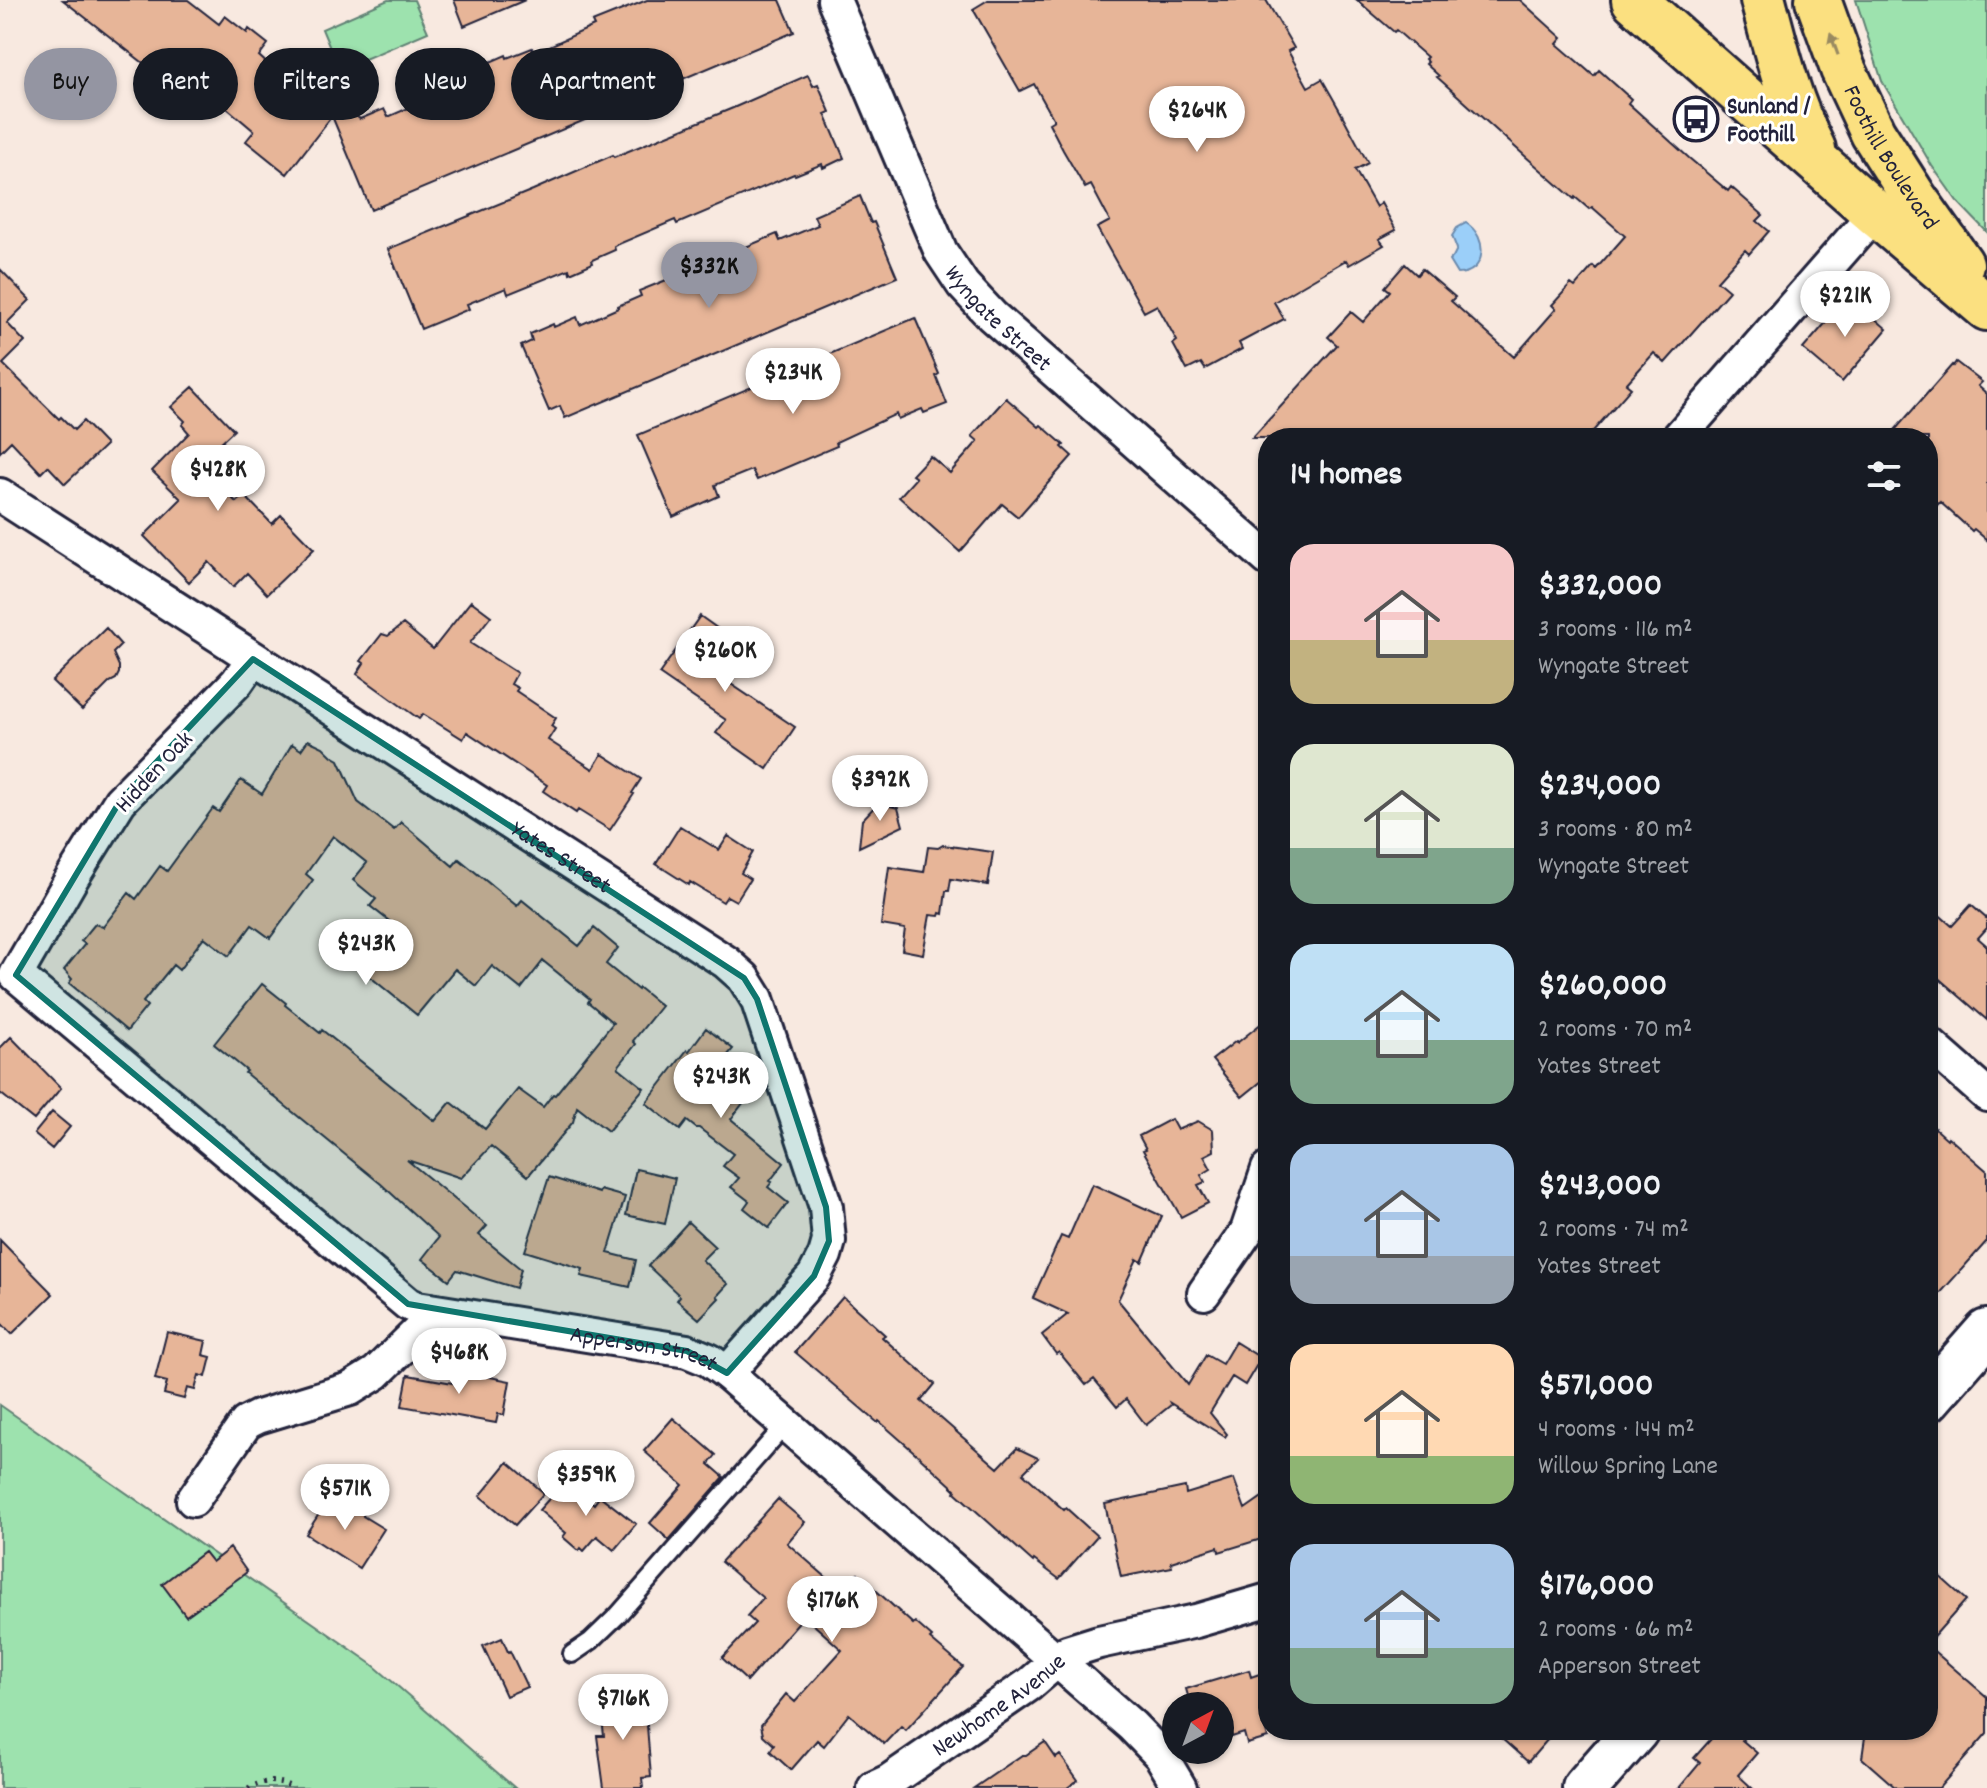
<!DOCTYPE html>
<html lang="en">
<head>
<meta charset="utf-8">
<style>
  :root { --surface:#171b24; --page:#242831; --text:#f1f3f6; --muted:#9ea1a6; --accent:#9495a2 }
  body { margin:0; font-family:Dekko,sans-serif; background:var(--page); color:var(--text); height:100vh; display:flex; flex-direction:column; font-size:30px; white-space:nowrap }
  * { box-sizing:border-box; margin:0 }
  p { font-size:26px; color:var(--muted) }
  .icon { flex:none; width:44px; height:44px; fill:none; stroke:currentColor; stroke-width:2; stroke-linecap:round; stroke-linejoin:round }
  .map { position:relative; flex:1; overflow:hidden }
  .panel { position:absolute; left:1258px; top:428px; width:680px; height:1312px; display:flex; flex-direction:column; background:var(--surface); border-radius:32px; box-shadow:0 2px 6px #0004 }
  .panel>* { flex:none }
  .guide { position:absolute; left:24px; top:48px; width:760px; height:72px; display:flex; gap:16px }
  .needle { width:52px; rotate:41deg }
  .fabs { position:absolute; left:1162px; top:1692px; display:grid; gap:16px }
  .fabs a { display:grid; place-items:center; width:72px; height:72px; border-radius:50%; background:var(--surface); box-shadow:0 2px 6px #0004; font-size:40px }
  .price { position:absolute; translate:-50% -68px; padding:0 18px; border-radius:28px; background:#fff; color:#222; font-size:26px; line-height:52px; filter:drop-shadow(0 2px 4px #0008) }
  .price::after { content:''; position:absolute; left:50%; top:48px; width:24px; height:18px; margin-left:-12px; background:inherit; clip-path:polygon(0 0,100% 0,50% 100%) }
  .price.current { background:var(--accent); color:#111 }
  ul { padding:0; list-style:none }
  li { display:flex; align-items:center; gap:24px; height:200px; padding:0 32px }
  li span { display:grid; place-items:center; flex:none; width:224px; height:160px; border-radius:24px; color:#555 }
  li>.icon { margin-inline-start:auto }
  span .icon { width:96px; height:96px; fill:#fffc; stroke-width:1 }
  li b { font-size:34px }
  h2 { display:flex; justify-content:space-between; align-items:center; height:96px; padding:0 32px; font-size:34px }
  .tag { padding:0 28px; border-radius:36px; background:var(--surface); box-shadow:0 2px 6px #0004; font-size:28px; line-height:72px }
  .tag.current { background:var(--accent); color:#111 }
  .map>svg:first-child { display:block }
</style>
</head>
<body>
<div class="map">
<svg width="1987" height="1788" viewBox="0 0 1987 1788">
  <rect width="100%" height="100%" fill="#f8e9e0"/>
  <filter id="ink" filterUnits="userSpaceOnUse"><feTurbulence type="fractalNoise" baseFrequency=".0125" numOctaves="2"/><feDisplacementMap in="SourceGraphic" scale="16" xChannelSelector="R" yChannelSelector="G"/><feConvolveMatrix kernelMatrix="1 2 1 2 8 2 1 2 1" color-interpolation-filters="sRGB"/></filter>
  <g filter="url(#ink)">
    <!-- green -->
    <path fill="#9de2ae" stroke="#608274" stroke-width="2" d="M388 0H414L428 32 339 70 322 29Z
      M1856 0H1987V232L1957 201 1932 166 1882 81Z
      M0 1405 372 1664 515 1788H0Z"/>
    <!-- water -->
    <path fill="#9bcff9" stroke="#6b8aad" stroke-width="2" d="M1466 223C1489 237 1487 274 1457 274L1449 261 1453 257 1457 249 1452 236 1457 228Z"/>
    <!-- building -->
    <path fill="#e7b598" stroke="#22223b" stroke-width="2" d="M63 0H188L219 24 225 16 247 33 249 29 268 44 259 56 290 84 296 76 316 92 319 88 360 119 384 109 388 117 427 100 426 97 450 87 448 83 484 68 483 65 506 55 507 58 532 48 534 53 594 26 592 22 647 0H780L794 32 371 210 332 116 287 174 246 141 254 131 221 103 211 116Z
      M454 0H525L464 26Z
      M988 0H1266L1294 48 1288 51 1308 87 1322 79 1339 109 1368 163 1355 170 1376 207 1381 203 1396 230 1379 239 1384 245 1349 265 1346 260 1274 302 1284 319 1239 343 1242 349 1205 369 1201 363 1187 370 1173 344 1177 341 1157 305 1144 312 1097 228 1110 221 1091 185 1085 188 1063 150 1049 123 1054 120 1034 84 1020 91 973 9Z
      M1357 0H1520L1562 38 1557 44 1594 76 1599 70 1631 99 1628 103 1689 158 1728 191 1731 187 1763 215 1757 221 1769 231 1749 254 1745 250 1717 281 1729 291 1665 363 1654 353 1626 384 1631 388 1587 438H1252L1337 345 1328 337 1351 312 1363 322 1390 291 1385 287 1405 264 1417 275 1422 269 1455 297 1451 301 1514 357 1556 309 1552 305 1571 284 1575 287 1593 266 1596 269 1625 236 1592 207 1589 209 1575 197 1574 199 1525 156 1437 77 1439 76 1426 64 1428 62 1425 59 1427 57 1396 30 1394 32Z
      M808 75 813 86 818 84 830 112 825 114 844 158 823 168 822 164 795 175 794 174 677 224 675 220 614 246 615 250 592 260 593 263 570 273 569 269 508 294 506 288 467 304 469 309 421 329 388 249 533 190 613 155 614 157 733 108Z
      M860 196 871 223 874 222 897 277 565 418 560 406 549 411 521 346 532 341 530 334 553 324 554 327 577 317 580 325 618 308V306L641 296 639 291 664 281 777 234 780 241 818 225 814 216Z
      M0 269 30 300 7 323 25 342 3 364 59 419 61 417 74 430 83 421 106 445 65 484 48 466 41 473 11 441 0 452Z
      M1849 296 1887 329 1842 382 1803 349Z
      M915 318 939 374 936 376 947 404 924 413 922 409 898 419 896 414 836 442 837 446 757 480 752 470 715 485 719 496 673 517 638 435Z
      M1956 362 1982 382 1978 386 1987 394V540L1974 529 1972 531 1940 502 1928 515V438H1888L1952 365 1953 366Z
      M193 387 234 430 199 463 236 502 244 495 272 524 281 515 314 549 267 594 247 573 233 587 209 562 189 582 144 536 181 499 152 471 189 433 182 425 185 421 171 407Z
      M1006 398 1039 427 1041 425 1064 445 1062 447 1072 456 1018 517 1002 504 960 552 899 497 916 478 912 475 930 456 950 473 978 441 972 436Z
      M471 601 491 616 470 643 517 673 511 684 518 688 516 691 556 718 551 726 555 729 548 740 593 769 602 754 641 779 632 793 634 794 610 830 578 810 576 813 543 791 547 785 467 732 463 739 423 714 419 719 357 674 364 663 361 661 382 634 388 636 403 624 433 649Z
      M700 616 735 641 713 672 795 727 767 769 716 733 726 720 659 674Z
      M106 628 121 645 113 653 119 666V673L116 679 110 682 82 710 52 681Z
      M308 740 323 747 332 756 339 760 358 802 394 830 401 822 453 866 459 859 517 906 522 900 579 946 594 928 618 948 606 964 638 990 639 988 661 1006 633 1041 636 1044 618 1067 644 1088 608 1131 577 1107 573 1122 528 1176 491 1146 461 1178 407 1160 487 1226 479 1235 521 1269 516 1288 457 1270 449 1280 422 1259 439 1237 381 1184 245 1073 247 1071 214 1044 262 984 286 1003 285 1005 320 1033 322 1030 435 1121 451 1102 485 1129 518 1089 543 1107 553 1094 555 1095 613 1023 588 1002 590 999 543 961 521 989 492 966 476 986 455 969 417 1015 368 975 403 932 370 906 376 899 353 880 367 863 333 836 306 874 313 880 270 938 252 925 229 956 204 937 179 970 173 965 143 1002 147 1006 127 1031 69 983 72 979 64 970 85 944 81 941 95 924 103 927 129 893 136 899 160 866 167 871 213 808 219 812 241 780 262 794 292 744 301 750Z
      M878 803 898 808 903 826 859 847 862 820Z
      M680 826 719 850 728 836 753 852 741 873 750 879 736 901 727 896 723 902 690 882 689 885 656 864Z
      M943 845 993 852 988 885 951 879 949 891H946L943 914 940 913 939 916 930 915 923 954 902 950 905 929 881 925 889 867 924 872 928 847 938 848Z
      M1928 905 1952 926 1971 905 1987 919V928L1978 938 1987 946V1020L1928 969Z
      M1268 1018V1076L1242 1097 1212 1060 1236 1041 1237 1043Z
      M706 1028 733 1049 722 1062 749 1083 750 1094 731 1119 784 1163 770 1181 772 1182 768 1187 788 1203 769 1228 744 1208 749 1201 731 1187 739 1178 723 1166 733 1154 699 1128H696L687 1121 680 1130 646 1103 687 1050 689 1051Z
      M11 1037 61 1088 34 1120 0 1093V1048Z
      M52 1112 70 1127 52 1149 34 1134Z
      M1171 1119 1177 1130 1198 1121 1213 1130 1214 1151 1204 1156 1211 1169 1201 1175 1205 1182 1198 1185 1208 1203 1181 1217 1143 1150 1146 1149 1139 1136Z
      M1928 1122 1947 1139 1948 1137 1987 1171V1241L1928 1307Z
      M636 1169 675 1178 665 1224 626 1215Z
      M549 1177 599 1193 600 1190 625 1197 608 1253 636 1260 630 1287 581 1276 583 1269 525 1251Z
      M1092 1184 1162 1216 1142 1262 1137 1259 1118 1300 1188 1385 1206 1355 1222 1364 1235 1342 1261 1358 1245 1385 1232 1377 1210 1413 1227 1434 1225 1437 1170 1403 1171 1405 1146 1425 1126 1399 1117 1407 1094 1379 1086 1385 1059 1352 1056 1354 1042 1335 1068 1314 1033 1298 1061 1236 1068 1239Z
      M688 1222 715 1247 702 1260 728 1284 717 1296 719 1298 699 1319 677 1300 680 1296 648 1266Z
      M0 1240 53 1294 12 1334 0 1322Z
      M843 1297 885 1335 882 1337 935 1384 921 1401 998 1468 1017 1448 1038 1458 1023 1473 1064 1510 1066 1508 1097 1536 1059 1579 1034 1560 1033 1562 955 1492 956 1490 921 1458 879 1421 878 1423 795 1352Z
      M167 1332 206 1341 203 1355 211 1357 206 1377 199 1375 195 1390 187 1388 184 1399 164 1394 167 1382 155 1379Z
      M455 1370 510 1381 504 1415 498 1414 496 1423 402 1406 408 1375 453 1383Z
      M673 1418 716 1455 709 1464 724 1477 669 1540 650 1523 683 1485 644 1451Z
      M508 1462 544 1493 515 1525 480 1496Z
      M1234 1479 1245 1509 1268 1493V1537L1219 1552 1218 1547 1171 1562 1172 1567 1121 1577 1105 1504 1185 1487 1186 1494Z
      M566 1480 594 1504 600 1496 636 1524 614 1550 597 1536 584 1551 581 1548 579 1551 563 1537 566 1533 539 1510Z
      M330 1497 343 1505 345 1502 364 1513 363 1516 384 1529 359 1568 306 1534Z
      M778 1499 805 1522 787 1543 842 1591 858 1574 913 1624 915 1622 932 1637 930 1639 963 1667 906 1730 901 1726 884 1744 849 1714 824 1746 817 1740 791 1770 770 1751 774 1745 763 1735 761 1725 786 1694 795 1702 842 1650 804 1616 747 1681 722 1658 755 1623 747 1616 763 1598 721 1562Z
      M230 1548 247 1572 186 1616 162 1584 204 1552 212 1562Z
      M1928 1566 1966 1600 1928 1643Z
      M502 1638 508 1652 510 1651 527 1687 506 1696 483 1646Z
      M1928 1646 1987 1697V1733L1939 1788H1896L1862 1758 1866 1730H1928Z
      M1249 1670 1251 1677 1268 1671V1723L1264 1724 1268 1738 1247 1744 1244 1733 1232 1737 1224 1711 1220 1712V1706H1191L1186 1689Z
      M631 1686 633 1714 646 1713 651 1777 642 1778 643 1788H604L597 1736H604L600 1702H606L605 1688Z
      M1492 1730H1556L1528 1762Z
      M1719 1730H1750L1742 1740 1757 1753 1738 1775 1752 1788H1679L1700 1763 1694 1758Z
      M1045 1742 1056 1758 1060 1755 1078 1780 1067 1788H974L1022 1755H1026Z"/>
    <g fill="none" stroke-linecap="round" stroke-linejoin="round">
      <!-- lane casing -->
      <g stroke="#22223b" stroke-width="22">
        <path id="lane" d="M572 1654 591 1641 618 1615 786 1424"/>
      </g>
      <!-- street casing -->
      <g stroke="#22223b" stroke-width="38">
        <g id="street">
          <path id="s1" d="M834 0 941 252 963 285 992 316 1268 559"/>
          <path d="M1678 438 1875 213"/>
          <path id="s2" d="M0 495 726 962 744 978 757 999 826 1207 829 1241 825 1255 814 1276 727 1373"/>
          <path id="s3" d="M253 659 237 682 120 801 72 878 16 975 408 1304 417 1308 687 1351 709 1360 727 1373 1132 1726 1161 1756 1180 1788"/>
          <path d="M1928 1043 1987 1095"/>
          <path d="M1204 1293 1247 1231 1268 1169"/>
          <path d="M193 1500 246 1423 258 1417 350 1389 376 1373 423 1327 428 1310"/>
          <path id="s4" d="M874 1788 889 1781 1030 1684 1067 1652 1099 1642 1196 1621 1268 1600"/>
        </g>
      </g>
      <!-- secondary casing -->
      <g stroke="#22223b" stroke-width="50">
        <path id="secondary" d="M1928 1399 1987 1332
          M1585 1788 1636 1730"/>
      </g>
      <!-- primary casing -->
      <g stroke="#22223b" stroke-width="50">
        <g id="primary">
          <path d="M1634 0 1875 213 1987 308"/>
          <path d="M1763 0C1777 53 1788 100 1813 149"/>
          <path id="s5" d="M1818 0 1843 69 1873 133 1915 199 1961 264"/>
        </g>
      </g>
      <!-- path -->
      <path stroke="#22223b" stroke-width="5" stroke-dasharray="2 6" stroke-linecap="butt" d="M248 1788C265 1780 277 1779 294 1788"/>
      <!-- lane -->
      <use href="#lane" stroke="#fff" stroke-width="16"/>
      <!-- street -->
      <use href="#street" stroke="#fff" stroke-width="32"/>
      <!-- secondary -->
      <use href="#secondary" stroke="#fff" stroke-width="44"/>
      <!-- primary -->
      <use href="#primary" stroke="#fbe080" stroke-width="44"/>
    </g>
    <!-- one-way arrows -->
    <defs><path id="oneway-solid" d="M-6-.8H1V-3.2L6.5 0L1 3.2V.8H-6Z" transform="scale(2)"/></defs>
    <use fill="#998a61" href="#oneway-solid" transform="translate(1834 44) rotate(-110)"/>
  </g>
  <!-- marked area -->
  <path fill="#0f766e" fill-opacity="0.2" stroke="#0f766e" stroke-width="6" stroke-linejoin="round" d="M253 659 744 978 757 999 826 1207 829 1241 814 1276 727 1373 687 1351 408 1304 16 975 120 801Z"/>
  <!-- icons -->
  <defs>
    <g id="bus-ring" transform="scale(2.3)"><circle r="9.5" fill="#fff" stroke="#22223b" stroke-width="1.5"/><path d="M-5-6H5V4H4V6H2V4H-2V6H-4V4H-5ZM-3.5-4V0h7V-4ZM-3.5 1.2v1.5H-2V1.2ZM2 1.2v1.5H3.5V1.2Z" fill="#22223b"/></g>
  </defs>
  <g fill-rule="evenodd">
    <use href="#bus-ring" x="1696" y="119"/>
  </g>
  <g text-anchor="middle" stroke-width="6" stroke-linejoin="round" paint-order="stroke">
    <!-- poi labels -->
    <g font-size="24" font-weight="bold" fill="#22223b" stroke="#fff" text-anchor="start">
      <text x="1727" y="113">Sunland /<tspan x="1727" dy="28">Foothill</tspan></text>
    </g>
    <!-- street labels -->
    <g font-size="24" fill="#22223b" stroke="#fff">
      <text dy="8" stroke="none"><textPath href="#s5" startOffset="174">Foothill Boulevard</textPath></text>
      <text dy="8" stroke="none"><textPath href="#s1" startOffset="362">Wyngate Street</textPath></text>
      <text transform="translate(153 771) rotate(-47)" y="8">Hidden Oak</text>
      <text dy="8" stroke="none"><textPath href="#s2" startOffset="668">Yates Street</textPath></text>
      <text dy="8" stroke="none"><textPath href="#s3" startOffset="1150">Apperson Street</textPath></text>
      <text dy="8" stroke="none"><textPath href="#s4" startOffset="150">Newhome Avenue</textPath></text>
    </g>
  </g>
</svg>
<div class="fabs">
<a><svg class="needle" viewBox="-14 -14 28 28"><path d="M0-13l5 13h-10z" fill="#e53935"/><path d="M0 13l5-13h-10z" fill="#9ea1a6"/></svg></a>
</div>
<b class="price" style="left:1197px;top:154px">$264K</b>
<b class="price current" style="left:709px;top:310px">$332K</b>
<b class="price" style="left:1845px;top:339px">$221K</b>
<b class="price" style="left:793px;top:416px">$234K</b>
<b class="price" style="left:218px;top:513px">$428K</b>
<b class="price" style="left:725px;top:694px">$260K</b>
<b class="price" style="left:880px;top:823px">$392K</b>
<b class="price" style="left:366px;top:987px">$243K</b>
<b class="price" style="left:721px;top:1120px">$243K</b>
<b class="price" style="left:459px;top:1396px">$468K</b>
<b class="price" style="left:586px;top:1518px">$359K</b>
<b class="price" style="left:345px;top:1532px">$571K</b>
<b class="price" style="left:832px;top:1644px">$176K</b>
<b class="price" style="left:623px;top:1742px">$716K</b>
<div class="guide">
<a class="tag current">Buy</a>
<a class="tag">Rent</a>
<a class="tag">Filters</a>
<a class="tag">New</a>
<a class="tag">Apartment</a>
</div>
<section class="panel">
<h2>14 homes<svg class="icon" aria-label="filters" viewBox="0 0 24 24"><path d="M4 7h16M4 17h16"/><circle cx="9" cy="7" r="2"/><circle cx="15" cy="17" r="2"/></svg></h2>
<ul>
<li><span style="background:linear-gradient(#f6c9c9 60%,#c2b280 0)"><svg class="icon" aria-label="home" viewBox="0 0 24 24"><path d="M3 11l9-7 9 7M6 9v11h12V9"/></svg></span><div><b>$332,000</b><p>3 rooms · 116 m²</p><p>Wyngate Street</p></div></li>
<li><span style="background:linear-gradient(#dfe7d0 65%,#7fa58c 0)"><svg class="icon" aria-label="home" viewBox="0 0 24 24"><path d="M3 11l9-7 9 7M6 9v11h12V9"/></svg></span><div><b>$234,000</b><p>3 rooms · 80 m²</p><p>Wyngate Street</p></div></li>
<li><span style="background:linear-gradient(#bfe0f5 60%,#7fa58c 0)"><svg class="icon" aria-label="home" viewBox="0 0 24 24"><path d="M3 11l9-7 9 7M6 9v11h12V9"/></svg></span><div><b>$260,000</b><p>2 rooms · 70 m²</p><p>Yates Street</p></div></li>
<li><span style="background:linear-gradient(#a9c7e8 70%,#9aa5b1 0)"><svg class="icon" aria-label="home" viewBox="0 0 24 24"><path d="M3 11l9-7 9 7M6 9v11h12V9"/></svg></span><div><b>$243,000</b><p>2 rooms · 74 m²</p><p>Yates Street</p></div></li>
<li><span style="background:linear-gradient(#ffd9b3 70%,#8fb573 0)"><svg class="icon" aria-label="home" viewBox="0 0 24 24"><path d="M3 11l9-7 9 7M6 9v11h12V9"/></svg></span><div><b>$571,000</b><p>4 rooms · 144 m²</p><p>Willow Spring Lane</p></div></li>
<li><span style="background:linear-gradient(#a9c7e8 65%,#7fa58c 0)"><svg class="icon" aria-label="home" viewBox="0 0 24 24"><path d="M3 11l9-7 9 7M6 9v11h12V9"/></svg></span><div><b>$176,000</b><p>2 rooms · 66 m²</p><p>Apperson Street</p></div></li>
</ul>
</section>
</div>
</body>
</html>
